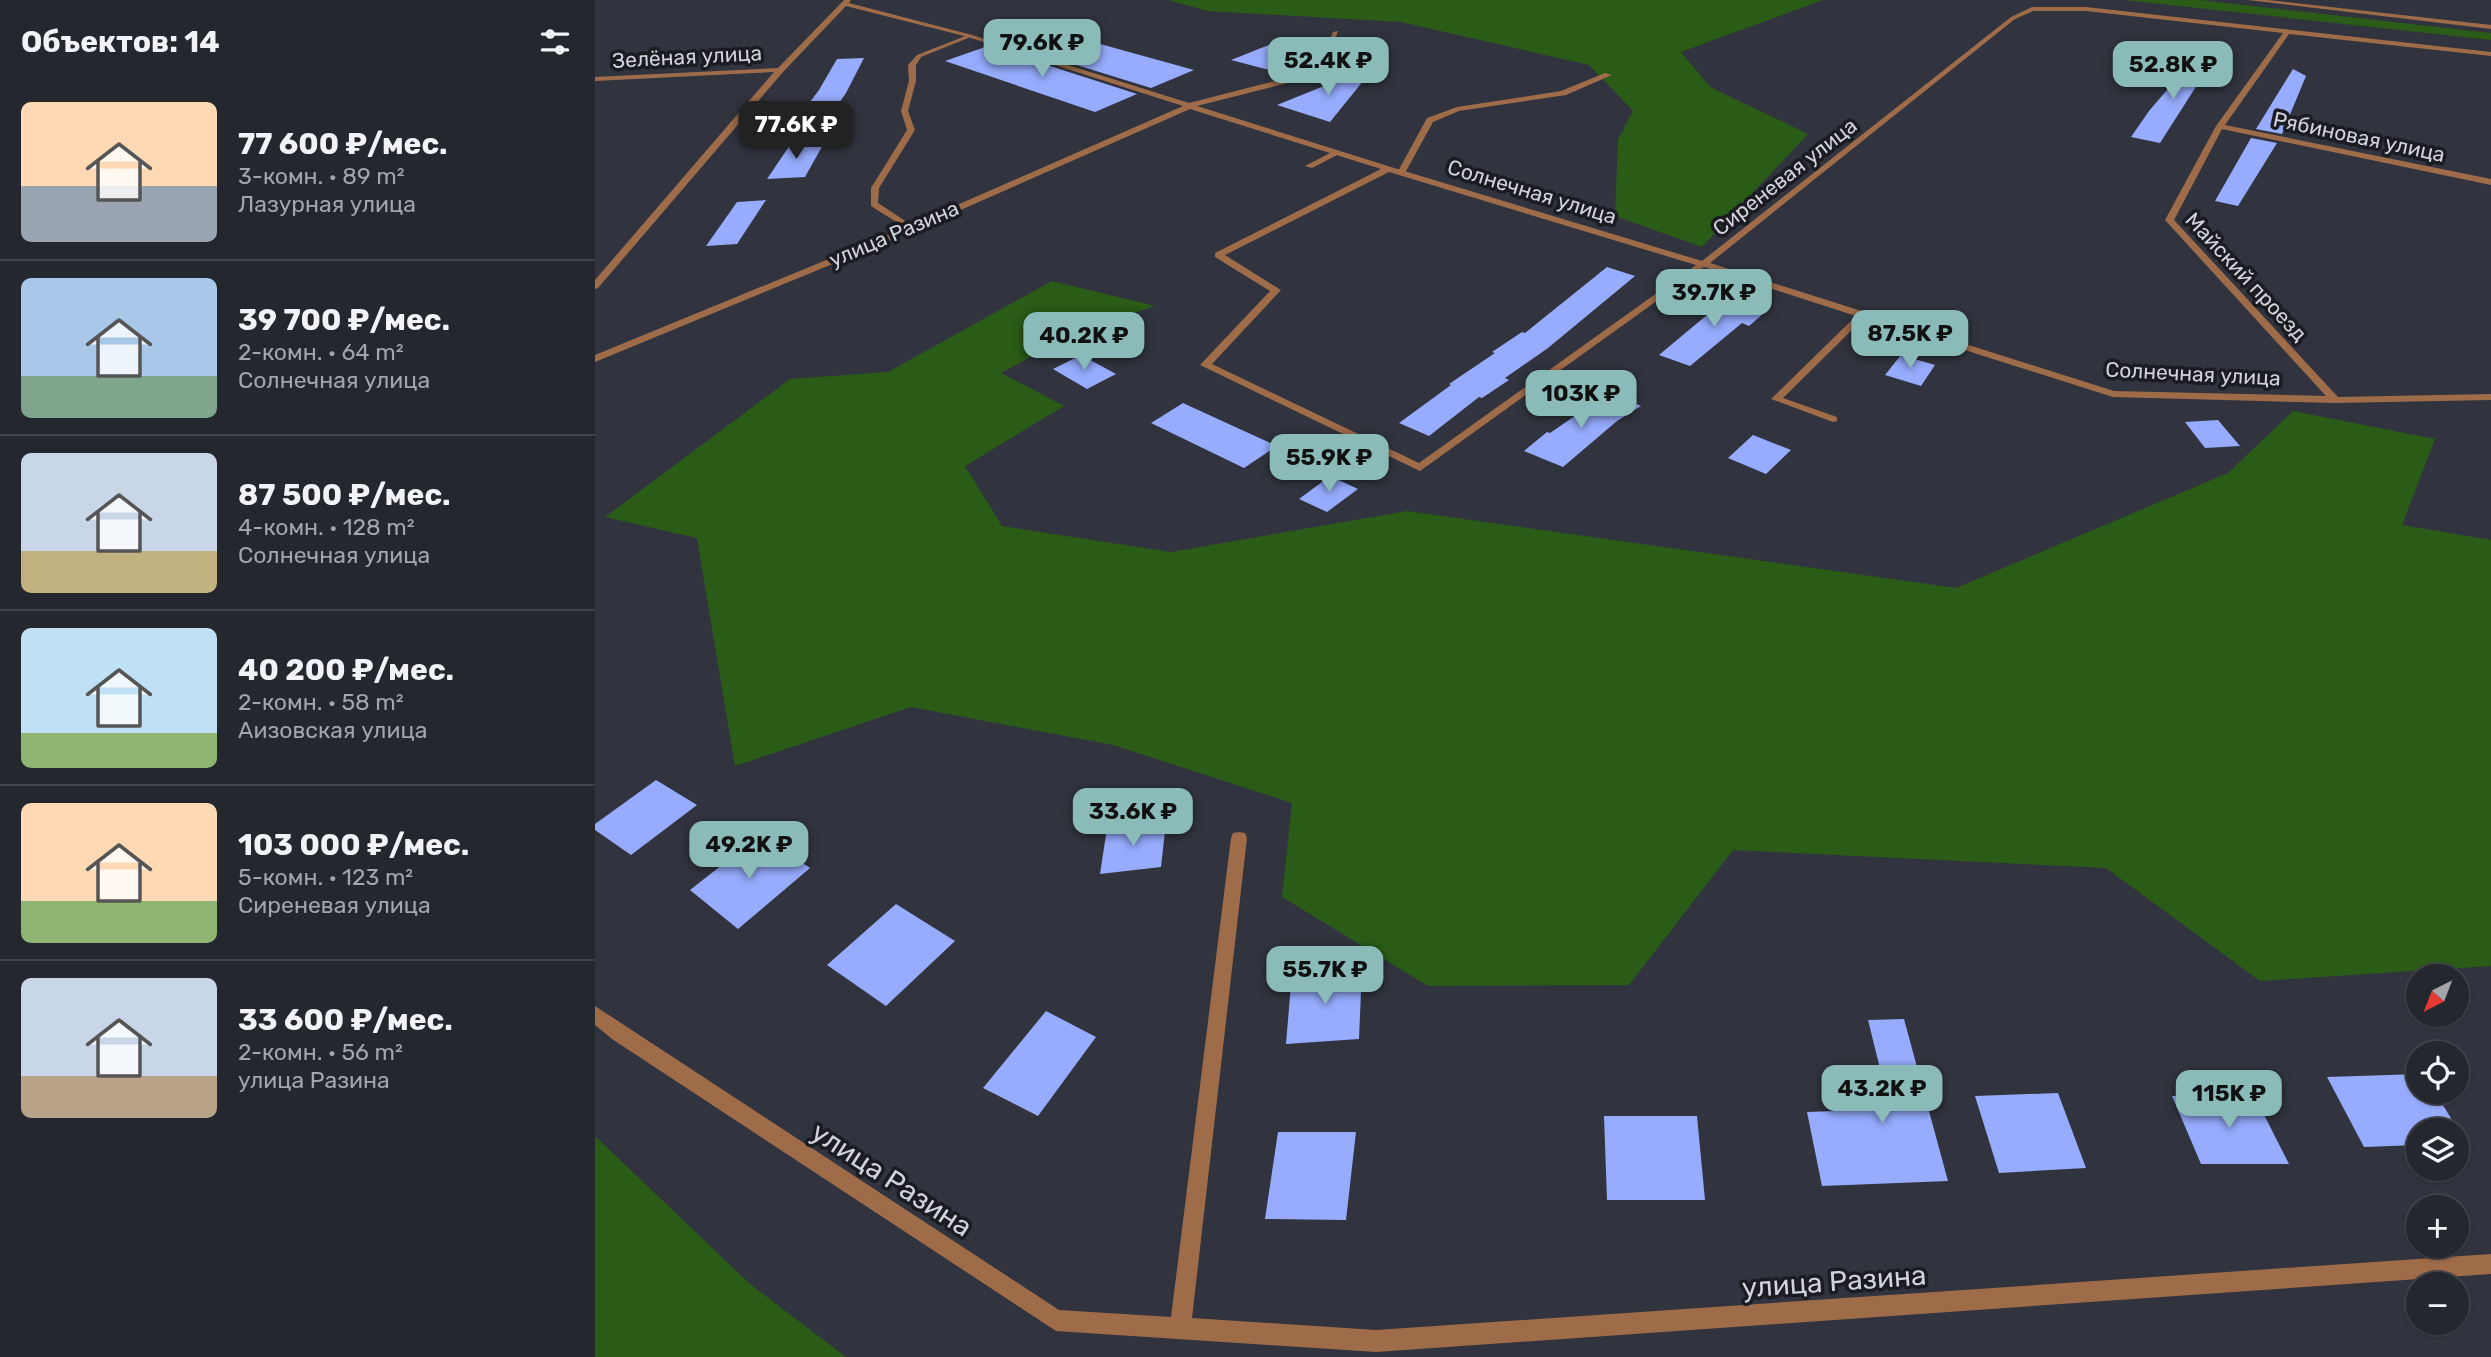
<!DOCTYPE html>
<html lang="ru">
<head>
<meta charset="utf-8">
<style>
  :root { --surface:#25272e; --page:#31333a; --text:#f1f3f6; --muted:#a3a5aa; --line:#42444a; --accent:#8bbbb9 }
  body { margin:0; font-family:Rubik,sans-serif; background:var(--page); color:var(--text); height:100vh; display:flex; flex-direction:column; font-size:26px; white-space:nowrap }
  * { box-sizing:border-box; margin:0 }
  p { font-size:23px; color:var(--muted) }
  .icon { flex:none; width:38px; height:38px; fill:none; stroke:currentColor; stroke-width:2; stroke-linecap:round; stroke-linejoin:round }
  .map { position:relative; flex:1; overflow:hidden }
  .sheet { display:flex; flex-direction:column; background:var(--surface); width:595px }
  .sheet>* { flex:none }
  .needle { width:46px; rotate:222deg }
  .fabs { position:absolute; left:1811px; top:964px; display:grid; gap:14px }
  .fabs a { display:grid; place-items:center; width:63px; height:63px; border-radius:50%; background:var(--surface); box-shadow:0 2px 5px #0004,0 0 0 2px var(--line); font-size:35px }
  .price { position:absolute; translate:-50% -60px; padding:0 16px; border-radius:14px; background:var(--accent); color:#111; font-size:23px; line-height:46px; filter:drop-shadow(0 2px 4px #0008) }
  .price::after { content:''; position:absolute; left:50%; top:42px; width:21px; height:16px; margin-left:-10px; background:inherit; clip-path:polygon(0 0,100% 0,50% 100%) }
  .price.on { background:#222; color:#fff }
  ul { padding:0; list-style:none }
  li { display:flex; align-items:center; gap:21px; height:175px; padding:0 21px }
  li+li { border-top:2px solid var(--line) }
  li span { display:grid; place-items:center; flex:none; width:196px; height:140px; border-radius:10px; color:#555 }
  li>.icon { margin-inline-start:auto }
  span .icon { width:84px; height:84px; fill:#fffc; stroke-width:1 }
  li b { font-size:30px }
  h2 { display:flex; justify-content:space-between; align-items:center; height:84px; padding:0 21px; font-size:30px }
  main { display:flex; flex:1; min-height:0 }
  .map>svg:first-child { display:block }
</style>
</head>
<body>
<main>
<section class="sheet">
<h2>Объектов: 14<svg class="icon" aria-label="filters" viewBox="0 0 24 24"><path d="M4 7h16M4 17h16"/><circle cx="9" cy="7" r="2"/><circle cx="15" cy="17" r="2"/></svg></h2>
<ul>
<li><span style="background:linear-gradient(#ffd9b3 60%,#9aa5b1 0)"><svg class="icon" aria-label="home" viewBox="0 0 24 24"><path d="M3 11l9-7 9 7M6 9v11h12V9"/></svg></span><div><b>77 600 ₽/мес.</b><p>3-комн. · 89 m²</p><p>Лазурная улица</p></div></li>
<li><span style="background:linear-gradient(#a9c7e8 70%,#7fa58c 0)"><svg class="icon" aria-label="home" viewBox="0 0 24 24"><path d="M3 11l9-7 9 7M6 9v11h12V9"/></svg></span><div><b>39 700 ₽/мес.</b><p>2-комн. · 64 m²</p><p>Солнечная улица</p></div></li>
<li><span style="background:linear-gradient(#c9d6e8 70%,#c2b280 0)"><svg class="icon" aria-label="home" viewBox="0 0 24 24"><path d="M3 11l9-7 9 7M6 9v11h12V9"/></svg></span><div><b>87 500 ₽/мес.</b><p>4-комн. · 128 m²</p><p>Солнечная улица</p></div></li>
<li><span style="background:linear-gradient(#bfe0f5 75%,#8fb573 0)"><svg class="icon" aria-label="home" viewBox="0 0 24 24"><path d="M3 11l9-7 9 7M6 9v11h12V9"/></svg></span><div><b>40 200 ₽/мес.</b><p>2-комн. · 58 m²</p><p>Аизовская улица</p></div></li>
<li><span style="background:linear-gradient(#ffd9b3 70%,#8fb573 0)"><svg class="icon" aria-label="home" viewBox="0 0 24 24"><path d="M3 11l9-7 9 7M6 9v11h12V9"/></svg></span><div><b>103 000 ₽/мес.</b><p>5-комн. · 123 m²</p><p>Сиреневая улица</p></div></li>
<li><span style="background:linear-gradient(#c9d6e8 70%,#b9a48a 0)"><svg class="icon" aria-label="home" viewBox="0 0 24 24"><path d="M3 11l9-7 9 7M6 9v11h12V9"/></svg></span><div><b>33 600 ₽/мес.</b><p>2-комн. · 56 m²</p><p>улица Разина</p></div></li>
</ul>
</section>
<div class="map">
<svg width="1896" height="1357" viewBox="0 0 1896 1357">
  <rect width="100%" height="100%" fill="#31343e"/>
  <!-- green -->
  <path fill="#2a5b17" d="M573 0H1228L1086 52 1115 87 1213 134 1107 247 1020 216 1023 139 1038 111 994 65 806 22 613 11Z
    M1529 0H1605L1896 33V40Z
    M457 281 560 306 483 331 406 373 469 406 370 466 407 526 576 552 812 511 1361 588 1633 473 1698 411 1840 439 1807 525 1896 540V966L1665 981 1511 868 1138 850 1034 985 833 986 687 897 697 803 518 745 316 707 140 766 102 538 10 517 195 379 293 372Z
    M0 1136 155 1284 251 1357H0Z"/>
  <!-- building -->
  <path fill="#97acfe" d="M443 29H451L599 70 556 88 407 42Z
    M689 39 693 75 636 60Z
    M393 46 542 94 500 112 350 61Z
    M1606 50 1618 60 1565 143 1536 137 1554 111Z
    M269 58 251 93 226 129 194 130 224 90 242 59Z
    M781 65 735 122 682 105Z
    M1698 69 1711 76 1687 134 1661 129Z
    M1656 138 1682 143 1643 206 1620 201Z
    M229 143 210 177 172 179 195 145Z
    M171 200 142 244 111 246 142 202Z
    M1012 267 1040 276 953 348 910 378 914 380 887 398 884 397 834 436 804 423 856 385 854 384 900 353 897 352 927 332 930 333Z
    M1137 294 1176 307 1154 326 1147 323 1095 366 1064 355Z
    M486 355 521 374 492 389 458 369Z
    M1306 355 1340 365 1326 386 1290 375Z
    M1015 392 1046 406 1022 421 968 467 929 451 952 432 955 433Z
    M588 403 649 431 682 446 649 468 556 423Z
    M1623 420 1645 446 1610 448 1590 422Z
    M1158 435 1196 450 1171 474 1133 458Z
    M735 476 763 489 732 512 704 499Z
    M61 780 102 805 36 855 0 830V824Z
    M571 822 566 867 505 874 512 828Z
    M165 835 215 868 143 929 95 890Z
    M301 904 360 941 291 1006 232 965Z
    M767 968 764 1039 691 1044 697 972Z
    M451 1011 501 1037 443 1116 388 1088Z
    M1309 1019 1353 1181 1227 1186 1212 1112 1295 1109 1273 1020Z
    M1824 1074V1092H1840L1871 1143 1862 1144V1130H1824V1145L1769 1147 1732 1077Z
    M1463 1093 1491 1168 1404 1173 1380 1096Z
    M1659 1095 1694 1164H1606L1577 1096Z
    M1009 1116H1102L1110 1200H1012Z
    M683 1132H761L751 1220 670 1219Z"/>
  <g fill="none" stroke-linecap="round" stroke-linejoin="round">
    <!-- service -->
    <path fill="#9f6c4a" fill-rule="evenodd" d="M373 35 378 36 326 57 321 65V81L313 111 320 130 284 188 283 203 321 228 314 230 276 206V188L312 130 306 111 314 81 313 65 322 55Z
      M731 55 759 56 762 58 759 60 729 58Z
      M1010 73 1017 75 971 95 864 111 838 122 809 175 802 173 832 118 862 107 966 91Z
      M739 151 746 153 717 168 710 166Z"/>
    <!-- minor -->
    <path fill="#9f6c4a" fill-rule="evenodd" d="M249 0H256L254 3 377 35 594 103 715 72 728 57 738 32 743 31 734 57 721 76 602 106 796 167 1107 261 1416 17 1437 7H1491L1896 52V56L1694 34 1630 125 1896 179V185L1627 129 1579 220 1743 397 1896 394V400L1740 403 1518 397 1269 318 1188 398 1242 417V421L1238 422 1176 399 1261 316 1109 267 825 471 605 365 675 291 620 257V253L786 169 595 109 320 230 0 362V355L314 226 588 106 373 37 251 6 188 72 3 288 0 289V280L179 72 0 81V77L183 68ZM1438 11H1491L1688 33 1621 126 1570 220 1731 396 1519 391 1115 263 1420 19ZM794 172 1101 265 824 463 617 364 686 290 630 255Z
      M644 832 650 833 652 838 597 1318 781 1330 1896 1254V1274L781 1352 461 1331 17 1039 0 1025V1006L464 1310 576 1317 636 838 638 833Z"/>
    <!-- tertiary -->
    <path fill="#9f6c4a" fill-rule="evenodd" d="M1653 0H1673L1896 25V29Z"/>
  </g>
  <g text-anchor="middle" stroke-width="7" stroke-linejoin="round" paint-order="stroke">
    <!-- far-street labels -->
    <g font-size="21" fill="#d1d3da" stroke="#1b1c21">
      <text transform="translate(92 57) rotate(-3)" y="7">Зелёная улица</text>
      <text transform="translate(1764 137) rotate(12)" y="7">Рябиновая улица</text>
      <text transform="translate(1190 177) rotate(-38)" y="7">Сиреневая улица</text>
      <text transform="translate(937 192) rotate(17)" y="7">Солнечная улица</text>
      <text transform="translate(299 234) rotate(-23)" y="7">улица Разина</text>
      <text transform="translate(1651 277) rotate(47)" y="7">Майский проезд</text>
      <text transform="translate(1598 374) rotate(3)" y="7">Солнечная улица</text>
    </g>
    <!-- near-street labels -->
    <g font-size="28" fill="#d1d3da" stroke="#1b1c21">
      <text transform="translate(297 1179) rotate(33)" y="10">улица Разина</text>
      <text transform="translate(1239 1281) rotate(-4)" y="10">улица Разина</text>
    </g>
  </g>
</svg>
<div class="fabs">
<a><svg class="needle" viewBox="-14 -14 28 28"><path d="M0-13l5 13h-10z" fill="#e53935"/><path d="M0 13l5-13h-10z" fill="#a3a5aa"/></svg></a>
<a><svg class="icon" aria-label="locate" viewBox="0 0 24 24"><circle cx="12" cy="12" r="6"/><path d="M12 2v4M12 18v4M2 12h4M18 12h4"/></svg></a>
<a><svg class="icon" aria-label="layers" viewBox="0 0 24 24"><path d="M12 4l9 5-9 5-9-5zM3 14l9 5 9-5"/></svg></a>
<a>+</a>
<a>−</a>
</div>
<b class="price" style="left:447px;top:79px">79.6K ₽</b>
<b class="price" style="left:733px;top:97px">52.4K ₽</b>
<b class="price" style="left:1578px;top:101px">52.8K ₽</b>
<b class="price on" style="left:201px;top:161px">77.6K ₽</b>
<b class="price" style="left:1119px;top:329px">39.7K ₽</b>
<b class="price" style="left:1315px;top:370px">87.5K ₽</b>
<b class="price" style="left:489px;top:372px">40.2K ₽</b>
<b class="price" style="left:986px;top:430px">103K ₽</b>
<b class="price" style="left:734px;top:494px">55.9K ₽</b>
<b class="price" style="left:538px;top:848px">33.6K ₽</b>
<b class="price" style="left:154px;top:881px">49.2K ₽</b>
<b class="price" style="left:730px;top:1006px">55.7K ₽</b>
<b class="price" style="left:1287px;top:1125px">43.2K ₽</b>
<b class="price" style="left:1634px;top:1130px">115K ₽</b>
</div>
</main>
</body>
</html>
